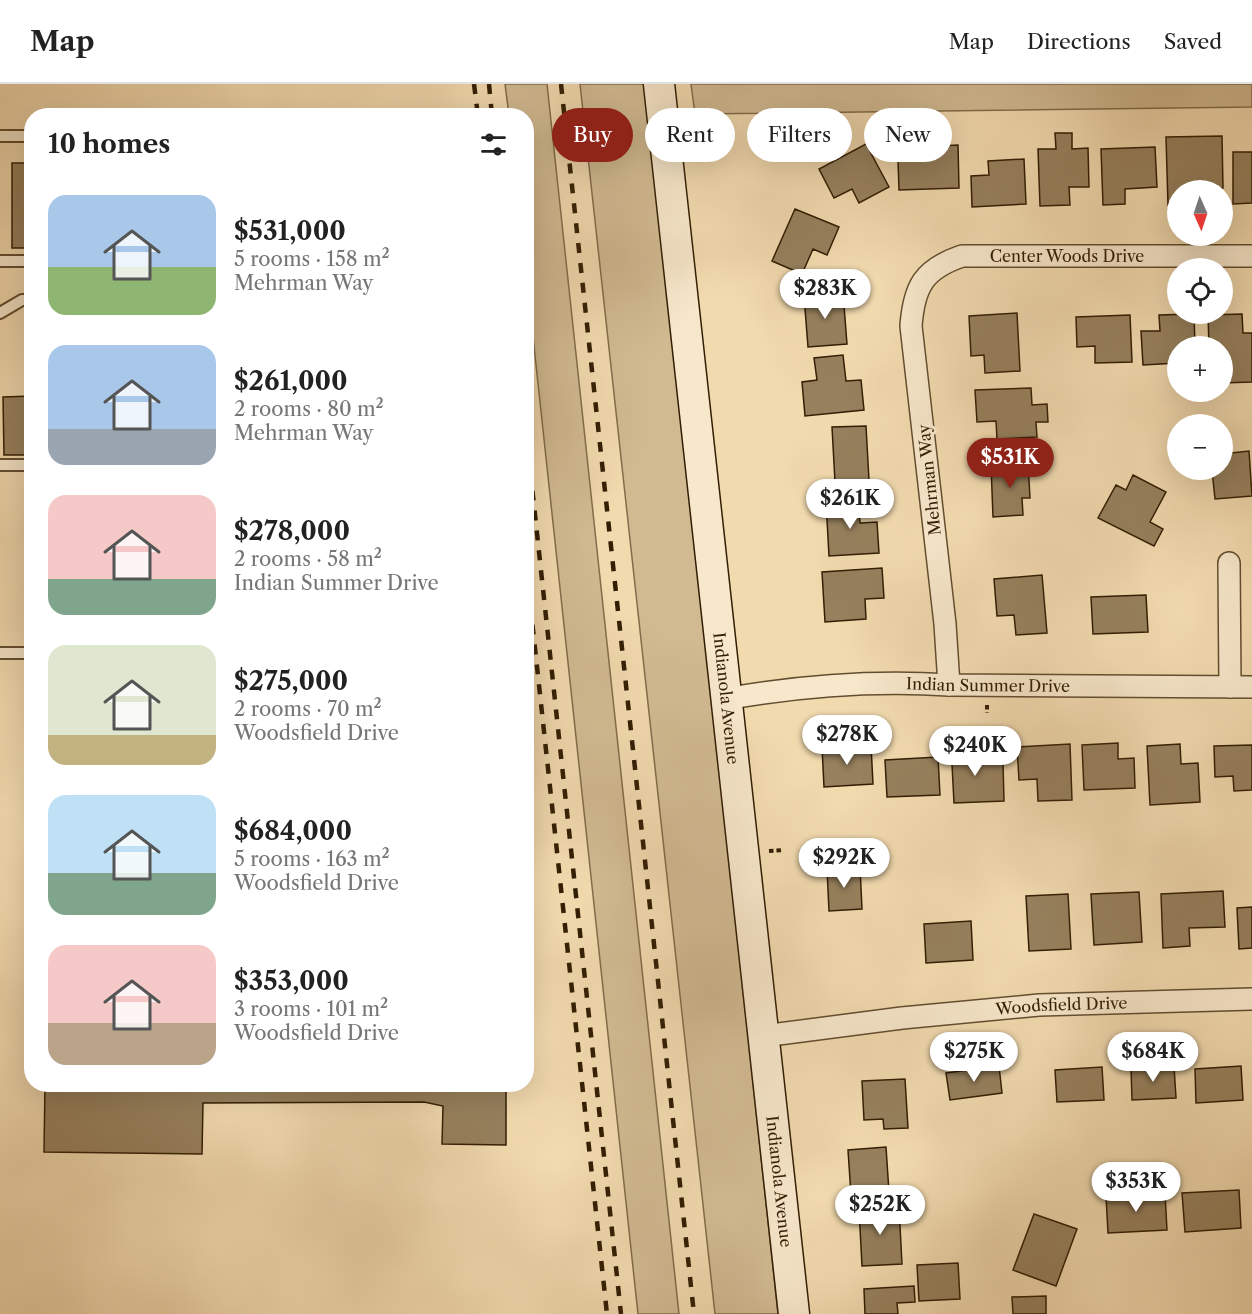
<!DOCTYPE html>
<html lang="en">
<head>
<meta charset="utf-8">
<style>
  :root { --surface:#fff; --page:#f6f6f6; --text:#222; --muted:#767676; --line:#e0e0e0; --accent:#8f2418 }
  body { margin:0; font-family:"Libre Caslon Text",serif; background:var(--page); color:var(--text); height:100vh; display:flex; flex-direction:column; font-size:22px; white-space:nowrap }
  * { box-sizing:border-box; margin:0 }
  p { font-size:20px; color:var(--muted) }
  .icon { flex:none; width:33px; height:33px; fill:none; stroke:currentColor; stroke-width:2; stroke-linecap:round; stroke-linejoin:round }
  .map { position:relative; flex:1; overflow:hidden }
  .sheet { position:absolute; left:24px; top:24px; width:510px; height:984px; display:flex; flex-direction:column; background:var(--surface); border-radius:24px; box-shadow:0 6px 24px #0002 }
  .sheet>* { flex:none }
  .top-card { position:absolute; left:552px; top:24px; width:570px; height:54px; display:flex; gap:12px }
  .needle { width:39px; rotate:177deg }
  .tools { position:absolute; left:1167px; top:96px; display:grid; gap:12px }
  .tools a { display:grid; place-items:center; width:66px; height:66px; border-radius:50%; background:var(--surface); box-shadow:0 6px 24px #0002; font-size:30px }
  .price { position:absolute; translate:-50% -51px; padding:0 14px; border-radius:21px; background:#fff; color:#222; font-size:20px; line-height:39px; filter:drop-shadow(0 2px 3px #0008) }
  .price::after { content:''; position:absolute; left:50%; top:36px; width:18px; height:14px; margin-left:-9px; background:inherit; clip-path:polygon(0 0,100% 0,50% 100%) }
  .price.active { background:var(--accent); color:#fff }
  ul { padding:0; list-style:none }
  li { display:flex; align-items:center; gap:18px; height:150px; padding:0 24px }
  li span { display:grid; place-items:center; flex:none; width:168px; height:120px; border-radius:18px; color:#555 }
  li>.icon { margin-inline-start:auto }
  span .icon { width:72px; height:72px; fill:#fffc; stroke-width:1 }
  li b { font-size:26px }
  h2 { display:flex; justify-content:space-between; align-items:center; height:72px; padding:0 24px; font-size:26px }
  .pill { padding:0 21px; border-radius:27px; background:var(--surface); box-shadow:0 6px 24px #0002; font-size:21px; line-height:54px }
  .pill.active { background:var(--accent); color:#fff }
  header { display:flex; align-items:center; gap:36px; box-sizing:border-box; height:84px; padding:0 30px; background:var(--surface); border-bottom:2px solid var(--line) }
  header strong { font-size:28px }
  nav { display:flex; gap:33px; margin-inline-start:auto; font-size:21px }
  .map>svg:first-child { display:block }
</style>
</head>
<body>
<header>
<strong>Map</strong>
<nav><a>Map</a><a>Directions</a><a>Saved</a></nav>
</header>
<div class="map">
<svg width="1252" height="1230" viewBox="0 0 1252 1230">
  <rect width="100%" height="100%" fill="#f2daaf"/>
  <filter id="stains"><feTurbulence type="fractalNoise" baseFrequency=".00333" numOctaves="4"/><feColorMatrix values="0 0 0 0 .2 0 0 0 0 .09 0 0 0 0 .02 0 0 0 .5 -.17"/></filter>
  <radialGradient id="worn" r=".72"><stop offset=".6" stop-color="#630" stop-opacity="0"/><stop offset="1" stop-color="#630" stop-opacity=".3"/></radialGradient>
  <!-- green -->
  <path fill="#d1ba92" stroke="#826c4b" stroke-width="1.5" d="M505 0H547L679 1230H638L527 197 526 32 509 31Z
    M580 0H645L778 1230H715Z
    M691 0H1252V23L695 30Z"/>
  <!-- building -->
  <path fill="#96805d" stroke="#321e04" stroke-width="1.5" d="M919 45 920 63 958 61 959 104 899 106 897 46Z
    M1055 49H1072V65L1088 64 1089 103H1069L1070 121 1040 122 1038 65H1056Z
    M1222 52 1223 104 1178 106V121H1168L1166 53Z
    M866 60 889 103 859 119 852 105 834 114 819 85Z
    M1155 63 1157 103 1125 105V120L1103 121 1101 65Z
    M1233 68H1252V119L1233 120Z
    M1024 75 1026 120 972 123 971 92 989 91 988 77Z
    M12 79H32V164H12Z
    M795 125 839 143 827 171 813 165 802 190 772 177Z
    M843 209 847 260 808 263 804 212Z
    M1017 229 1020 287 985 289 984 271 971 272 969 232Z
    M1194 230 1195 262H1178V279L1143 281 1141 247H1160L1159 231Z
    M1242 230 1243 249H1252V298L1222 299V262H1209L1208 231Z
    M1130 231 1132 278 1095 279V262L1077 263 1076 233Z
    M843 271 846 297 861 296 864 326 805 332 802 298 817 296 814 274Z
    M1031 304 1032 321 1047 320 1048 338H1036L1037 353 997 355 996 337 977 338 975 306Z
    M32 312V371H4L3 313Z
    M866 342 869 396 835 398 832 343Z
    M1249 367 1252 412 1215 415 1212 386H1222V370Z
    M1028 379 1030 414H1022L1023 431 993 433 991 381Z
    M1133 391 1166 408 1150 438 1163 445 1154 462 1098 434 1116 401 1126 406Z
    M30 394H32V517H28Z
    M858 416 860 439 877 438 879 469 829 472 826 418Z
    M882 484 884 514 865 515 866 535 825 538 822 488Z
    M1042 491 1047 549 1016 551 1014 531 997 532 994 495Z
    M1146 511 1148 548 1093 550 1091 513Z
    M1118 659V675L1134 674 1135 704 1084 706 1082 661Z
    M977 660 978 680 1003 679 1004 717 954 719 951 661Z
    M1070 660 1072 716 1038 717 1037 695 1019 696 1017 663Z
    M1180 660 1181 680 1198 679 1200 718 1150 721 1147 662Z
    M871 661 873 700 824 703 822 663Z
    M1252 661V706L1234 707 1233 692 1215 693 1214 662Z
    M938 673 940 711 887 713 885 676Z
    M860 783 862 825 829 827 827 785Z
    M1223 807 1225 843 1189 844 1190 862 1163 864 1161 810Z
    M1139 808 1142 858 1094 861 1091 810Z
    M1068 810 1071 865 1029 867 1026 812Z
    M1252 823V864L1239 865 1237 824Z
    M971 837 973 876 926 879 924 840Z
    M999 982 1002 1009 950 1016 946 989Z
    M1174 982 1176 1014 1132 1016 1131 984Z
    M1241 982 1243 1016 1196 1019 1195 985Z
    M1102 983 1104 1016 1057 1018 1055 986Z
    M905 995 908 1044 884 1045 883 1035 864 1036 862 997Z
    M45 1000H506V1061L442 1060 443 1022 424 1018 203 1019 202 1070 44 1068Z
    M886 1063 889 1108 851 1111 848 1066Z
    M1239 1106 1241 1144 1185 1148 1182 1109Z
    M1165 1109 1167 1146 1108 1149 1106 1112Z
    M899 1123 902 1180 862 1182 859 1125Z
    M1034 1130 1077 1145 1056 1202 1013 1186Z
    M958 1179 960 1215 919 1217 917 1181Z
    M914 1202 915 1218 897 1219 898 1230H865L864 1205Z
    M1046 1212V1230H1013L1012 1213Z"/>
  <g fill="none" stroke-linecap="round" stroke-linejoin="round">
    <!-- lane casing -->
    <g stroke="#624d2f" stroke-width="14">
      <path id="lane" d="M0 52H32
        M0 177H32
        M0 229 22 216H32
        M0 381H32
        M0 569H32"/>
    </g>
    <!-- street casing -->
    <g stroke="#624d2f" stroke-width="24">
      <g id="street">
        <path d="M1229 479 1230 603"/>
        <path id="s1" d="M949 601 945 540 911 242C914 202 924 185 962 172H1252"/>
        <path id="s2" d="M725 615C799 602 874 596 949 601L1252 603"/>
        <path id="s3" d="M763 952 902 934 1039 921 1252 915"/>
      </g>
    </g>
    <!-- secondary casing -->
    <g stroke="#321e04" stroke-width="33">
      <g id="secondary">
        <path id="s4" d="M659 0 794 1230"/>
      </g>
    </g>
    <!-- path -->
    <path stroke="#321e04" stroke-width="4" stroke-dasharray="4.5 3" stroke-linecap="butt" d="M987 621V629
      M769 767 783 766"/>
    <!-- lane -->
    <use href="#lane" stroke="#f7e7cb" stroke-width="10"/>
    <!-- street -->
    <use href="#street" stroke="#f7e7cb" stroke-width="21"/>
    <!-- secondary -->
    <use href="#secondary" stroke="#f7e7cb" stroke-width="30"/>
    <!-- rail -->
    <path stroke="#321e04" stroke-width="4.5" stroke-dasharray="10 10" stroke-linecap="butt" d="M474 0 478 32
      M489 0 492 32
      M561 0 694 1230
      M526 347 621 1230
      M526 481 607 1230"/>
  </g>
  <g text-anchor="middle" stroke-width="6" stroke-linejoin="round" paint-order="stroke">
    <!-- street labels -->
    <g font-size="16" fill="#321e04" stroke="#f7e7cb">
      <text dy="6" stroke="none"><textPath href="#s1" startOffset="560">Center Woods Drive</textPath></text>
      <text transform="translate(929 396) rotate(-96)" y="6">Mehrman Way</text>
      <text dy="6" stroke="none"><textPath href="#s2" startOffset="264">Indian Summer Drive</textPath></text>
      <text dy="6" stroke="none"><textPath href="#s4" startOffset="618">Indianola Avenue</textPath></text>
      <text dy="6" stroke="none"><textPath href="#s3" startOffset="300">Woodsfield Drive</textPath></text>
      <text dy="6" stroke="none"><textPath href="#s4" startOffset="1104">Indianola Avenue</textPath></text>
    </g>
  </g>
  <rect width="100%" height="100%" filter="url(#stains)"/>
  <rect width="100%" height="100%" fill="url(#worn)"/>
</svg>
<div class="tools">
<a><svg class="needle" viewBox="-14 -14 28 28"><path d="M0-13l5 13h-10z" fill="#e53935"/><path d="M0 13l5-13h-10z" fill="#767676"/></svg></a>
<a><svg class="icon" aria-label="locate" viewBox="0 0 24 24"><circle cx="12" cy="12" r="6"/><path d="M12 2v4M12 18v4M2 12h4M18 12h4"/></svg></a>
<a>+</a>
<a>−</a>
</div>
<b class="price" style="left:825px;top:236px">$283K</b>
<b class="price active" style="left:1010px;top:405px">$531K</b>
<b class="price" style="left:850px;top:446px">$261K</b>
<b class="price" style="left:847px;top:682px">$278K</b>
<b class="price" style="left:975px;top:693px">$240K</b>
<b class="price" style="left:844px;top:805px">$292K</b>
<b class="price" style="left:974px;top:999px">$275K</b>
<b class="price" style="left:1153px;top:999px">$684K</b>
<b class="price" style="left:1136px;top:1129px">$353K</b>
<b class="price" style="left:880px;top:1152px">$252K</b>
<div class="top-card">
<a class="pill active">Buy</a>
<a class="pill">Rent</a>
<a class="pill">Filters</a>
<a class="pill">New</a>
</div>
<section class="sheet">
<h2>10 homes<svg class="icon" aria-label="filters" viewBox="0 0 24 24"><path d="M4 7h16M4 17h16"/><circle cx="9" cy="7" r="2"/><circle cx="15" cy="17" r="2"/></svg></h2>
<ul>
<li><span style="background:linear-gradient(#a9c7e8 60%,#8fb573 0)"><svg class="icon" aria-label="home" viewBox="0 0 24 24"><path d="M3 11l9-7 9 7M6 9v11h12V9"/></svg></span><div><b>$531,000</b><p>5 rooms · 158 m²</p><p>Mehrman Way</p></div></li>
<li><span style="background:linear-gradient(#a9c7e8 70%,#9aa5b1 0)"><svg class="icon" aria-label="home" viewBox="0 0 24 24"><path d="M3 11l9-7 9 7M6 9v11h12V9"/></svg></span><div><b>$261,000</b><p>2 rooms · 80 m²</p><p>Mehrman Way</p></div></li>
<li><span style="background:linear-gradient(#f6c9c9 70%,#7fa58c 0)"><svg class="icon" aria-label="home" viewBox="0 0 24 24"><path d="M3 11l9-7 9 7M6 9v11h12V9"/></svg></span><div><b>$278,000</b><p>2 rooms · 58 m²</p><p>Indian Summer Drive</p></div></li>
<li><span style="background:linear-gradient(#dfe7d0 75%,#c2b280 0)"><svg class="icon" aria-label="home" viewBox="0 0 24 24"><path d="M3 11l9-7 9 7M6 9v11h12V9"/></svg></span><div><b>$275,000</b><p>2 rooms · 70 m²</p><p>Woodsfield Drive</p></div></li>
<li><span style="background:linear-gradient(#bfe0f5 65%,#7fa58c 0)"><svg class="icon" aria-label="home" viewBox="0 0 24 24"><path d="M3 11l9-7 9 7M6 9v11h12V9"/></svg></span><div><b>$684,000</b><p>5 rooms · 163 m²</p><p>Woodsfield Drive</p></div></li>
<li><span style="background:linear-gradient(#f6c9c9 65%,#b9a48a 0)"><svg class="icon" aria-label="home" viewBox="0 0 24 24"><path d="M3 11l9-7 9 7M6 9v11h12V9"/></svg></span><div><b>$353,000</b><p>3 rooms · 101 m²</p><p>Woodsfield Drive</p></div></li>
</ul>
</section>
</div>
</body>
</html>
